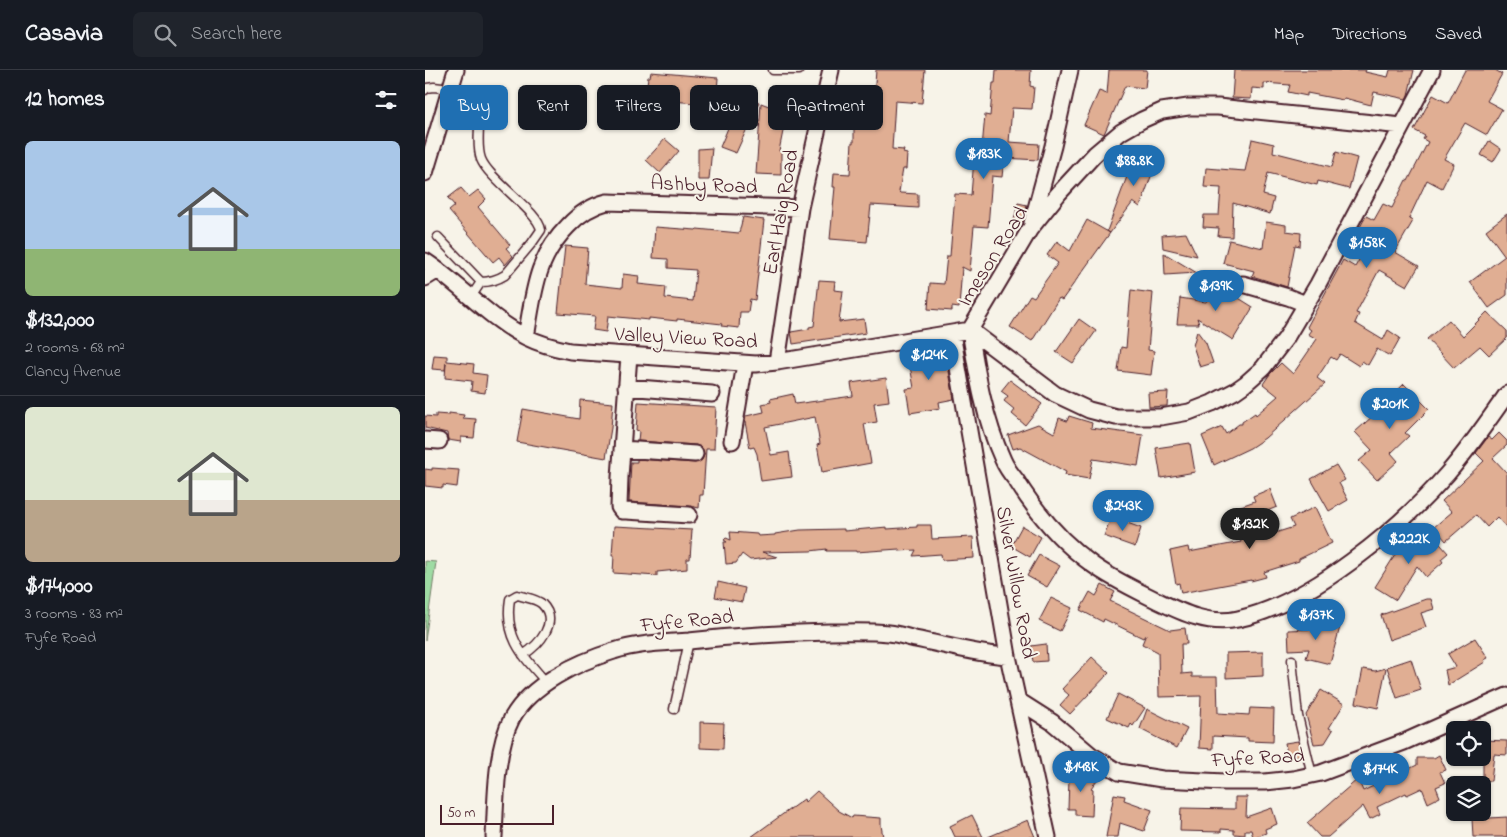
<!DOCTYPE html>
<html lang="en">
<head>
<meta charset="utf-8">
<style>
  :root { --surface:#171b24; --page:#20242c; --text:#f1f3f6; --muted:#9ea1a6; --line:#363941; --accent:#1f6fb2 }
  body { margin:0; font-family:"Indie Flower",sans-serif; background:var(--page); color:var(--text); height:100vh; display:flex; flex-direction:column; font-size:19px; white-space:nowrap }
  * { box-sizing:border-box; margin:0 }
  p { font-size:16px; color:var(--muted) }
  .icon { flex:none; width:28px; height:28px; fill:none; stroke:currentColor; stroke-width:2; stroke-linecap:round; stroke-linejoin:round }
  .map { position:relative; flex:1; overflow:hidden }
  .details { display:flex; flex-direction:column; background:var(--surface); width:425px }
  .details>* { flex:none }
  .hud { position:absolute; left:15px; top:15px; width:475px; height:45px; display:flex; gap:10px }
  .controls { position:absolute; left:1021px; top:651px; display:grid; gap:10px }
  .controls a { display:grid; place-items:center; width:45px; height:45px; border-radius:8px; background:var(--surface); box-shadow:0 1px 4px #0004; font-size:25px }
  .scale { position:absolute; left:15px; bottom:12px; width:114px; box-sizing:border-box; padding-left:5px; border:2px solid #4a1f2b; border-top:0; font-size:14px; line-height:18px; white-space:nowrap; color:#4a1f2b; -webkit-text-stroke:4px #f7f3e8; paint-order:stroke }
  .price { position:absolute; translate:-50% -42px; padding:0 11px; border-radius:18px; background:var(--accent); color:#fff; font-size:16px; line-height:32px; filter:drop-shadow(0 1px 2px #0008) }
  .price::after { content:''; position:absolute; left:50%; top:30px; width:15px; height:11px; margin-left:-8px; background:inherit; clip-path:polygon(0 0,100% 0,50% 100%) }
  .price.current { background:#222; color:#fff }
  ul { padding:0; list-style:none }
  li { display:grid; align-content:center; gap:10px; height:265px; padding:0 25px }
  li+li { border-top:1px solid var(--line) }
  li span { display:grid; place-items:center; height:155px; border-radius:8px; color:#555 }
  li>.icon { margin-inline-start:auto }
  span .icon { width:90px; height:90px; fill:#fffc; stroke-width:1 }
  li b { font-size:21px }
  h2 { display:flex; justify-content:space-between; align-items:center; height:60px; padding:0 25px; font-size:21px }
  .pill { padding:0 18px; border-radius:8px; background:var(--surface); box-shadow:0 1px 4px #0004; font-size:18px; line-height:45px }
  .pill.current { background:var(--accent); color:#fff }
  header { display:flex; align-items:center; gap:30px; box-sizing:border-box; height:70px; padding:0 25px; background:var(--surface); border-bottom:1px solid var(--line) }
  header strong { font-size:24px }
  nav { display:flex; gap:28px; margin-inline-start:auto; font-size:18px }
  .search { width:350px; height:45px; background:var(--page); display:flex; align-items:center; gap:12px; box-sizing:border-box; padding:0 18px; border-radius:8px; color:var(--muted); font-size:19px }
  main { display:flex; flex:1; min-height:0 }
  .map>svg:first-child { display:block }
</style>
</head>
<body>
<header>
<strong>Casavia</strong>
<div class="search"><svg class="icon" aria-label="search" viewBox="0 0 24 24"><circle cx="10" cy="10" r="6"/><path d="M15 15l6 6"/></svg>Search here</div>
<nav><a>Map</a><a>Directions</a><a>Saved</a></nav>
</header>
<main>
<section class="details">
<h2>12 homes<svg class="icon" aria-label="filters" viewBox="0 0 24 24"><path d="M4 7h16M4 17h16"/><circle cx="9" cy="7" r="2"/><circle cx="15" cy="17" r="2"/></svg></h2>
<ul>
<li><span style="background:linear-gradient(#a9c7e8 70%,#8fb573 0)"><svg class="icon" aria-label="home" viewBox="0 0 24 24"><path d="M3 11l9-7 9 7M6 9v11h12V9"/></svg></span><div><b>$132,000</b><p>2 rooms · 68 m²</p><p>Clancy Avenue</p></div></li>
<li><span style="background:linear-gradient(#dfe7d0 60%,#b9a48a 0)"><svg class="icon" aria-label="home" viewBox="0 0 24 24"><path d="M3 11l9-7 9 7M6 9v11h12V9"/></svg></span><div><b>$174,000</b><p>3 rooms · 83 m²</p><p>Fyfe Road</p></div></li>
</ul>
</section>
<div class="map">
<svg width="1082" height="767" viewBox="0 0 1082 767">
  <rect width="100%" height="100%" fill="#f7f3e8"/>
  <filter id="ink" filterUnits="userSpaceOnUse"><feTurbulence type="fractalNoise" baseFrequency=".02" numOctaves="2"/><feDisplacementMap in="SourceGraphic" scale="10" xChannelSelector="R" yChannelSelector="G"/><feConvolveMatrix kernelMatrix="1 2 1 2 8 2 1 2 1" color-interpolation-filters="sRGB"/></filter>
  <g filter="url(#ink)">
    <!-- garden -->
    <path fill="#9edba3" stroke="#747d67" d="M0 491 11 492 0 571Z"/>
    <!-- building -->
    <path fill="#e0ae93" stroke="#4a1f2b" d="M451 0H500L497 33 470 31 467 79 479 80 478 83 482 84 481 99H478L474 122 475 123 493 124V138L446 135 442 172 405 169 410 117H408L409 103 425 104 427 72H429V57L431 54 432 50H433L434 40 448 41Z
      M571 0H606L605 16 609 17 607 39 587 38 584 72 614 74 613 90 579 88 577 107 567 106 563 157 549 156 545 201 537 197 534 238 527 237V241L503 239 505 213 519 214 522 186H525L530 124 546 125 550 77 557 78 560 45 565 46 568 13H570Z
      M684 0H722L720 18 700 16 679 64 659 55 674 21 682 24Z
      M809 0H941L940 2 963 7 965 0H989L983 25 981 29 949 22 946 35 919 28 918 30 882 23V26L863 22 865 15 839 13V19L827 18 826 29 807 28Z
      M1040 0H1070L1077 4 1062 31 1077 39 1062 65 1040 53 1019 89 1029 94 1017 118 1002 110 984 148 988 151 970 182 994 196 982 216 954 200 931 243 934 244 930 253 958 270 963 260 975 268 965 286 952 279 943 295 937 291 934 296 915 284 911 290 906 287 892 308 900 314 840 368 825 378 789 395 777 366 797 357 801 364 814 354H817V352L830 343 831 345 853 326 838 314 845 304 856 293 868 304 892 269 883 264 886 260 882 257 918 190 930 197 948 165 935 157 941 146 949 150 958 134 967 138 981 110 983 111 1003 72 998 69 1000 66 989 60 1008 25 1023 33Z
      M226 2 293 8 291 35 237 30V25L227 24V22H221L223 7H225Z
      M354 20 366 22 354 81 356 82V105L331 104 336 33 349 38Z
      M317 25 334 32 311 83 295 77Z
      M240 69 254 81 235 103 221 90Z
      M827 69 849 74 848 82 907 97 911 82 932 88 924 119 893 111 892 115 843 103 838 125 849 128 845 144 808 133 807 167 793 166 794 158 778 157 779 145H794L796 118 779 117 781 98 820 101Z
      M1064 71 1076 79 1068 92 1056 85Z
      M287 78 284 110H273V79Z
      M711 82 732 90 715 137 708 132 685 163 682 161Z
      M36 118 44 127 53 120 61 129 53 137 85 175 81 178 88 186 80 195 74 187 68 192 24 141 30 136 23 128Z
      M593 133 602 135 598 152 589 150Z
      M1082 144V225L1064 238 1045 212 1080 186 1061 160Z
      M318 147 339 150 330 230 325 229 323 242H315L314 258 296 256 297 254 252 249V251L224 248V250L183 246 181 262 168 260 170 246 133 243 140 176 163 178 160 214 197 218 198 204 214 206 213 214 241 217 240 228 268 231 271 200 243 198V189L228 188 230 157 271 160 272 159 314 163Z
      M662 150 685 163 637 230 634 228 607 271 585 257 605 225 609 227 633 193 622 185 632 171 645 181Z
      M841 152 861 155V161L876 163 875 176 870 175 862 217 827 206 829 201 798 193 804 170 838 178Z
      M761 163 772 186 738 178 737 165Z
      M739 183 772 203 740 205Z
      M394 210 410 211 409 220 418 221 414 252 439 249 441 263 368 274 366 262 384 259V257L389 256Z
      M793 215 828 237 808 270 772 248 774 254H752L755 228 781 232 787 221 790 227Z
      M706 220 728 223 723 280 729 281 726 305 693 301 696 277 701 278Z
      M1062 242 1082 261V268L1064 285 1055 276 1029 298 1002 269 1024 250 1038 266Z
      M654 249 671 261 648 293 631 282Z
      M772 261 781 273 788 293 775 297 768 276Z
      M520 279 529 329 514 332 515 338 485 343 481 319 489 318 483 285Z
      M9 285 22 286V291L49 294 48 303 62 305 60 323 46 321 47 311 20 308 21 293 20 300 7 299Z
      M461 308 464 331 449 333 452 352 439 354 446 393 397 402 392 375 395 374 390 347 340 357 346 385 364 382 367 407 336 411 332 384 329 377 325 378 320 352 321 346 339 342 337 334 346 332 345 329 368 324 370 334 428 326 426 313Z
      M585 310 617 334 600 355 587 344 590 340 579 331 583 326 576 321Z
      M979 314 1004 339 980 363 984 366 966 383 973 391 952 410 934 391 947 380 930 362 959 336 957 335Z
      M743 322 742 336 724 337 723 323Z
      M155 330 188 333 186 358 181 388 92 372 98 339 154 349Z
      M213 332 291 337 289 379H281L278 425H275L274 438 265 436 204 432 206 392H212V389L270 393 277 390 279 385 278 379 271 375 213 371 214 361 211 360Z
      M24 343 39 345 38 348 51 349 49 368 36 367V372L23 370 22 363 0 358V346L11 347V344L24 345Z
      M644 346 667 353 666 358 718 365 713 396 668 389 664 409 640 405 641 402 595 377 588 379 583 365 613 354 629 363 634 348 642 351Z
      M1074 363 1082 371V375L1068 388 1082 403V458L1072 447 1062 457 1051 445 1021 471 1009 457 1027 442 1017 431 1059 391 1051 383 1063 367 1067 370Z
      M765 373 770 402 736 408 731 378Z
      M911 395 920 410 914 413 923 430 904 441 886 409Z
      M7 398 34 400 32 417 18 415V418L0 416V399L7 400Z
      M845 419 852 437 824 448 831 469 869 457 865 449 890 437 907 473 874 489V491L839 502 841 507 826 511V510L756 523 754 513 751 514 745 481 763 477 764 482 816 472 808 448H810L808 444 811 443 810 438 830 431 828 426Z
      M686 447 716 458 710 477 679 466Z
      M492 455H506L507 469 548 467 549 488 517 490 516 484 488 486 491 480 474 481V479L431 482V481H401L402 479 385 481 337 482 352 487 325 490 317 484 311 493 301 494 299 472H302L299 470 301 468 306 470 305 462 332 464 333 466 350 465V464L375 460 419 459V461L462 457V459L492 457Z
      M189 456 267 460 265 489H262V499L232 502V506L188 503 189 485H187Z
      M597 456 616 467 605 487 586 476Z
      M974 467 990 483 1009 467 1023 483 1016 489 1018 492 1001 507 992 496 971 530 950 517 970 485 963 478Z
      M614 485 635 496 622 517 602 506Z
      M293 512 320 518 317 532 290 527Z
      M677 515 690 522 685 531 745 560 760 558 762 574H756L757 604 767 603V607H792L793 643 824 645 825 638 849 639 848 672 823 671V668L788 666V679L774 678 776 626 734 627 733 582 717 574 721 564 718 568 679 549 678 552 655 540 665 522 671 526Z
      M626 528 647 538 635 561 614 551Z
      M1001 529H1006L1009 539 996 543 1001 557 964 570 956 545Z
      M891 551 915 557 905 594 881 588 884 579 864 580 863 560 889 559Z
      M1050 568 1063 588 1059 590 1060 592 1023 615 1020 600 1031 597 1023 584Z
      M621 574 622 591 608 592 606 576Z
      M838 582V606L801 608V583Z
      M667 587 684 603 645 644 635 635 644 625 637 619Z
      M986 589 996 620 972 628 962 597Z
      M961 598 953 638 931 633 938 599 950 601Z
      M896 620 919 634 904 658 908 660 900 673 889 674 881 645Z
      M693 624 720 638 708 656 706 654 704 658 682 648Z
      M722 639 762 659 752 678 715 659Z
      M275 652 299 653 298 679 275 678Z
      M1058 670 1082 671V685L1069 684 1066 711H1058Z
      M873 671 877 685 863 688 860 673Z
      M1014 685 1021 700 1015 702 1020 713 1011 717 1015 727 1003 733 997 718 982 725 981 723 952 737 955 744 945 749 938 736 903 767H895L882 753 933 709 938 721 992 695V688H1009Z
      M652 697 672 710 666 718 668 719 667 746 650 745V739H643L644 708Z
      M392 721 414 741 427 748 428 746 456 748V755L458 767H326L379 729 380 732Z
      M689 724 700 726 699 730 727 740 719 761 695 753 693 767H681Z
      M810 727H822L821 747 847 738 852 754 840 759 841 763 830 767H828L826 760H820V765L809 764V760L796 759V762L755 761 756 738 810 739Z
      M547 745 558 767H530L525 756Z
      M1082 747V767H1048L1047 749Z
      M603 750 610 767H563Z"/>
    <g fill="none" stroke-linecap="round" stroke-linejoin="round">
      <!-- lane casing -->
      <g stroke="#4a1f2b" stroke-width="11">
        <path id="lane" d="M348 0H374
          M0 20 2 18 9 17 25 19
          M13 167 56 212C65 212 72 210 80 205L107 173 116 160C114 142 64 110 56 89 52 78 54 65 54 54
          M46 227 56 212
          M98 585C114 575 135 552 117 534 112 529 99 527 92 525L85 529C79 567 97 585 121 612
          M867 590 873 646 887 705
          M249 639 264 571"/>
      </g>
      <!-- street casing -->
      <g stroke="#4a1f2b" stroke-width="19">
        <path id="street" d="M0 103 31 0
          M607 153 628 76 645 0
          M0 191C35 214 63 248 101 267 115 274 130 278 145 281L331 294 352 292 545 260
          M0 208 13 200
          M818 214 863 227 881 234
          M545 260C552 304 559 349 578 390 581 397 586 404 591 410 611 442 637 473 668 495 686 508 707 518 727 528 754 541 782 556 813 549 886 533 974 459 1022 404 1044 379 1063 351 1082 324
          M545 260 630 324 664 340 691 347H736L764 342 787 333 810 321 820 314 838 298 861 268 893 214 1007 0
          M545 260 605 159 634 123 670 84 696 62 717 50 737 41 763 37H793L977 56
          M527 263 583 586 623 767
          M101 267C109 224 110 189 143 156 154 144 166 136 182 132L375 138
          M204 285 195 407 194 437 197 441H201L264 445
          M352 292 375 138 406 0
          M201 317 287 324
          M0 370 14 371
          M307 371 320 294
          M197 379 270 384
          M594 631 627 652 666 685 694 702 737 709 800 712H840L868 709 896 703 979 672 1082 626
          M69 767C71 731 70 680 87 648 106 614 153 592 189 581 213 573 239 573 264 571 310 566 357 563 404 562 424 562 444 561 464 563 473 564 482 567 490 569 521 575 551 584 583 586"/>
      </g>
      <!-- lane -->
      <use href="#lane" stroke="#f7f3e8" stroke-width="8"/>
      <!-- street -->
      <use href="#street" stroke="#f7f3e8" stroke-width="15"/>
    </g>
  </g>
  <g text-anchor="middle" stroke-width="4" stroke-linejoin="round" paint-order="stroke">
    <!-- street labels -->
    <g font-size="21" fill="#4a1f2b" stroke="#f7f3e8">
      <text transform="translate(279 114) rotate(2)" y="7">Ashby Road</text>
      <text transform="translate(355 142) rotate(-80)" y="7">Earl Haig Road</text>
      <text transform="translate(567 186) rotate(-58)" y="7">Imeson Road</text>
      <text transform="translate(261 267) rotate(3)" y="7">Valley View Road</text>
      <text transform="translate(592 512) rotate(80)" y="7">Silver Willow Road</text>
      <text transform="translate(262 550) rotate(-6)" y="7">Fyfe Road</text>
      <text transform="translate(833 687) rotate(-3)" y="7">Fyfe Road</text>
    </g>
  </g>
</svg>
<div class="controls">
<a><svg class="icon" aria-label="locate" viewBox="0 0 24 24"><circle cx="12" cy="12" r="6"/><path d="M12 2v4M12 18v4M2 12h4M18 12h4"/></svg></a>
<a><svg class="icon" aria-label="layers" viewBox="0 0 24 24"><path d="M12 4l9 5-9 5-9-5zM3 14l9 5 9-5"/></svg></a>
</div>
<div class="scale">50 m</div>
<b class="price" style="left:559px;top:110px">$183K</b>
<b class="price" style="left:709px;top:117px">$88.8K</b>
<b class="price" style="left:942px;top:199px">$158K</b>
<b class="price" style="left:791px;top:242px">$139K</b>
<b class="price" style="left:504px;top:311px">$124K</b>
<b class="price" style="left:965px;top:360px">$201K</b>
<b class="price" style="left:698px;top:462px">$243K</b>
<b class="price current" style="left:825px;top:480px">$132K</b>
<b class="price" style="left:984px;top:495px">$222K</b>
<b class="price" style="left:891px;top:571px">$137K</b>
<b class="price" style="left:656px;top:723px">$148K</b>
<b class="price" style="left:955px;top:725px">$174K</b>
<div class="hud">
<a class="pill current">Buy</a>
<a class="pill">Rent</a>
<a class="pill">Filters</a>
<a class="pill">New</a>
<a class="pill">Apartment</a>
</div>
</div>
</main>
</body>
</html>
